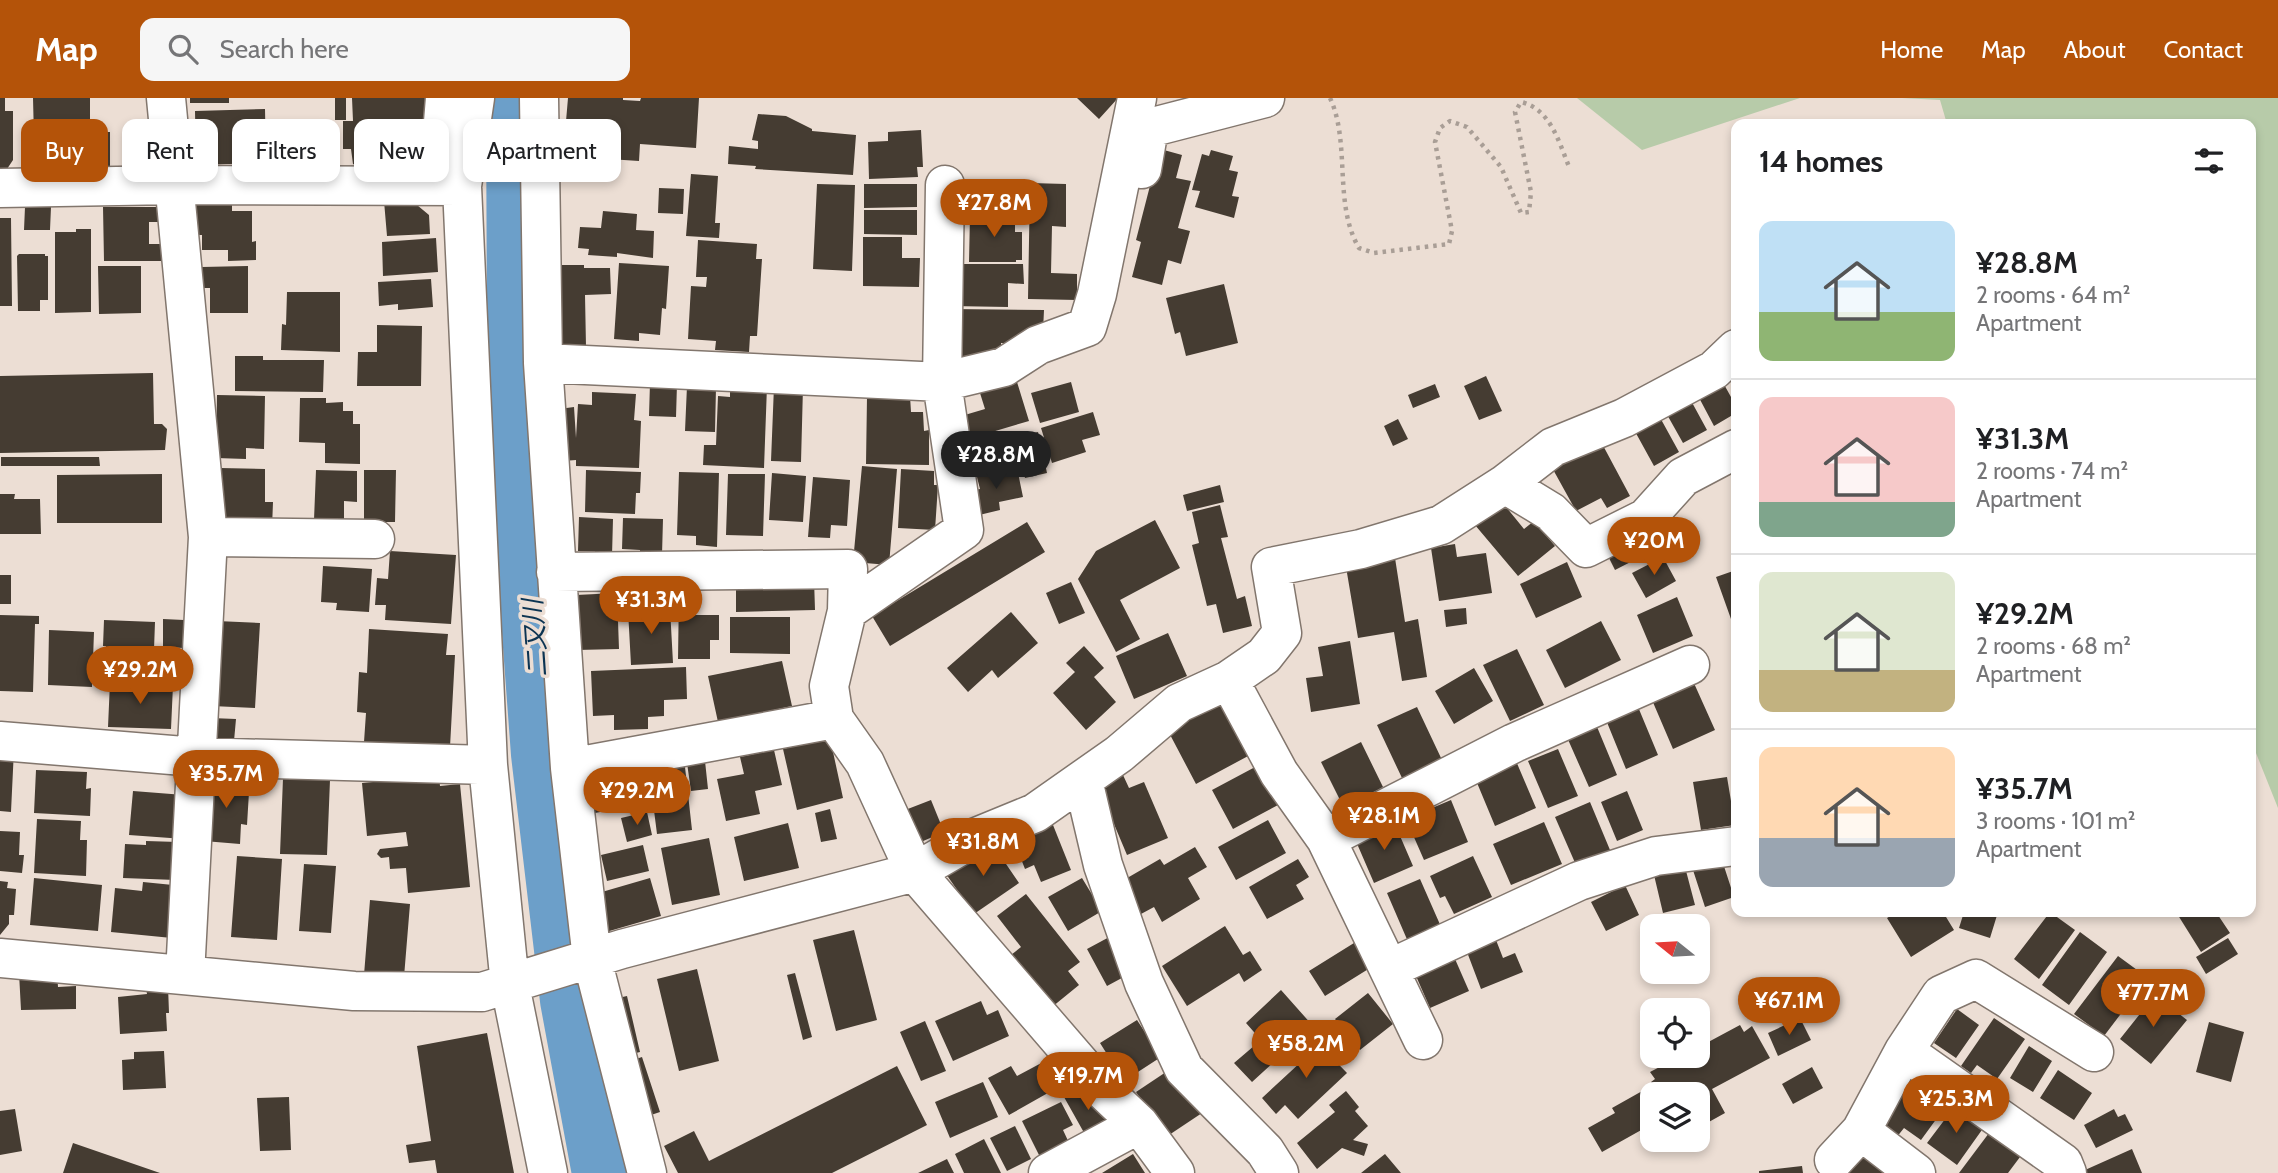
<!DOCTYPE html>
<html lang="en">
<head>
<meta charset="utf-8">
<style>
  :root { --surface:#fff; --page:#f6f6f6; --text:#202124; --muted:#757577; --line:#e0e0e0; --accent:#b45309 }
  body { margin:0; font-family:Cabin,"Noto Sans JP",sans-serif; background:var(--page); color:var(--text); height:100vh; display:flex; flex-direction:column; font-size:26px; white-space:nowrap }
  * { box-sizing:border-box; margin:0 }
  p { font-size:23px; color:var(--muted) }
  .icon { flex:none; width:38px; height:38px; fill:none; stroke:currentColor; stroke-width:2; stroke-linecap:round; stroke-linejoin:round }
  .map { position:relative; flex:1; overflow:hidden }
  .drawer { position:absolute; left:1731px; top:21px; width:525px; height:798px; display:flex; flex-direction:column; background:var(--surface); border-radius:14px; box-shadow:0 4px 10px #0003 }
  .drawer>* { flex:none }
  .hud { position:absolute; left:21px; top:21px; width:665px; height:63px; display:flex; gap:14px }
  .needle { width:46px; rotate:288deg }
  .controls { position:absolute; left:1640px; top:816px; display:grid; gap:14px }
  .controls a { display:grid; place-items:center; width:70px; height:70px; border-radius:14px; background:var(--surface); box-shadow:0 4px 10px #0003; font-size:35px }
  .price { position:absolute; translate:-50% -60px; padding:0 16px; border-radius:24px; background:var(--accent); color:#fff; font-size:23px; line-height:46px; filter:drop-shadow(0 2px 4px #0008) }
  .price::after { content:''; position:absolute; left:50%; top:42px; width:21px; height:16px; margin-left:-10px; background:inherit; clip-path:polygon(0 0,100% 0,50% 100%) }
  .price.on { background:#222; color:#fff }
  ul { padding:0; list-style:none }
  li { display:flex; align-items:center; gap:21px; height:175px; padding:0 28px }
  li+li { border-top:2px solid var(--line) }
  li span { display:grid; place-items:center; flex:none; width:196px; height:140px; border-radius:14px; color:#555 }
  li>.icon { margin-inline-start:auto }
  span .icon { width:84px; height:84px; fill:#fffc; stroke-width:1 }
  li b { font-size:30px }
  h2 { display:flex; justify-content:space-between; align-items:center; height:84px; padding:0 28px; font-size:30px }
  .tag { padding:0 24px; border-radius:14px; background:var(--surface); box-shadow:0 4px 10px #0003; font-size:24px; line-height:63px }
  .tag.on { background:var(--accent); color:#fff }
  header { display:flex; align-items:center; gap:42px; box-sizing:border-box; height:98px; padding:0 35px; background:var(--accent); color:#fff }
  header strong { font-size:33px }
  nav { display:flex; gap:38px; margin-inline-start:auto; font-size:24px }
  .search { width:490px; height:63px; background:var(--page); display:flex; align-items:center; gap:18px; box-sizing:border-box; padding:0 24px; border-radius:14px; color:var(--muted); font-size:26px }
  .map>svg:first-child { display:block }
</style>
</head>
<body>
<header>
<strong>Map</strong>
<div class="search"><svg class="icon" aria-label="search" viewBox="0 0 24 24"><circle cx="10" cy="10" r="6"/><path d="M15 15l6 6"/></svg>Search here</div>
<nav><a>Home</a><a>Map</a><a>About</a><a>Contact</a></nav>
</header>
<div class="map">
<svg width="2278" height="1075" viewBox="0 0 2278 1075">
  <rect width="100%" height="100%" fill="#ecded4"/>
  <!-- green -->
  <path fill="#b7cba9" d="M1577 0H1800L1642 52Z
    M1902 0H2278V710L2254 650 2250 647V26H1947L1940 2Z"/>
  <g fill="none" stroke-linecap="round" stroke-linejoin="round">
    <!-- river -->
    <path stroke="#6c9fc9" stroke-width="66" d="M519 0 520 246 527 427 544 656 573 902 605 1075"/>
  </g>
  <!-- building -->
  <path fill="#453c32" d="M0 0H5V13H13V62L7 71H0Z
    M33 0H90V34H110V71H53V40H34Z
    M190 0H229V5H190Z
    M335 0H346V22H335Z
    M352 0H425L426 56 414 64 362 66 357 68 353 66 351 51H343V23H353Z
    M568 0H623V2L640 3 641 0H699L696 50 640 46 639 63 563 58Z
    M1077 0H1118L1099 21Z
    M265 11 266 65 196 67 195 13Z
    M758 16 786 18 812 31V33L856 37 853 77 755 71 756 68 728 66 729 48 758 51V43L752 42Z
    M921 32 923 69H917L918 79 869 81 868 44 888 43V34Z
    M1153 49 1182 57 1176 80 1191 83 1178 130 1190 133 1181 166 1168 162 1162 187 1132 179 1141 144 1136 142 1152 80Z
    M1211 52 1233 58 1229 72 1238 74 1232 98 1239 99 1234 120 1195 109 1200 93 1192 92 1202 56 1209 58Z
    M691 76 718 78 715 125H720L719 140 686 138Z
    M1030 85 1066 86V129L1052 128 1051 175 1077 176V202L1028 201Z
    M817 86 855 87 852 173 813 171Z
    M864 86H917V109L864 110Z
    M659 90 684 91 683 116 658 115Z
    M411 102 429 117 430 136 387 138 384 103Z
    M196 107H232V113H252V144L256 143V162L228 163V152H202V137H196Z
    M25 109H51L50 132H24Z
    M103 109H160V124H149V146H169V163H104Z
    M864 112H917V137L864 136Z
    M603 113 637 116 636 132 654 133 653 160 617 155V159L588 157 589 151 578 150 580 129 601 130Z
    M970 117 1015 118V134H1022V162H1016V164H969Z
    M0 120H11L12 208H0Z
    M76 131H91V214L55 215V134H76Z
    M863 139H902V160H920L919 189 863 188Z
    M436 140 438 174 383 178 382 144Z
    M698 142 757 146 756 161H762L757 238H750L749 254 715 252 716 243 688 241 691 188 706 189 707 179H696Z
    M19 156H45V158H48V202H40V213H18L17 158Z
    M619 165 669 168 666 211 662 210 660 237 639 235V243L614 241Z
    M951 166H1023L1024 186 1008 185V209L951 208Z
    M551 167H584V170H610L611 196 585 197 586 249 553 250Z
    M98 168H141V215L99 216Z
    M248 168V215H210V190H202V169Z
    M431 181 433 209 398 212V206L379 208 378 184Z
    M1224 186 1238 245 1186 258 1180 234 1175 236 1166 200Z
    M287 194H340V254L281 252 282 226 286 227Z
    M951 211 1044 212 1043 233 1018 246 1001 245V256L985 260 951 259Z
    M377 227 422 228 421 288H357L358 254H377Z
    M235 258H263V262H324L323 294 235 293Z
    M153 275 154 326H162L167 331 165 352 0 355V278Z
    M1486 278 1502 313 1479 322 1464 288Z
    M1721 281 1736 308V315L1714 328 1696 294Z
    M1017 284 1029 323 965 342 958 319 985 311 980 295Z
    M1071 284 1079 314 1040 325 1031 295Z
    M650 285 677 286 676 319 649 318Z
    M730 286 767 288 764 370 703 367 704 347H716L718 298 730 299Z
    M1435 286 1440 299 1413 310 1408 297Z
    M687 288 716 289 715 334 685 333Z
    M774 288 803 289 801 364 771 363Z
    M592 294 636 296 634 322 641 323 639 370 576 368V362L563 363 559 311 574 309 576 340 578 306 592 307Z
    M217 297 265 298 264 351 246 350V361L216 360Z
    M910 298 911 314H923L924 333 929 332V367L866 366 867 299Z
    M1689 299 1707 332 1683 345 1665 313Z
    M300 300H326V305L343 304V313H353V326H360V366L325 365V345L299 344Z
    M1093 314 1100 337 1082 342 1086 354 1052 365 1041 330Z
    M1657 314 1679 354 1654 368 1632 328Z
    M1398 321 1408 341 1393 348 1384 328Z
    M1038 334 1047 375 1025 380 1021 363 966 376 960 353Z
    M1599 340 1630 398 1607 410 1601 400 1576 413 1550 366Z
    M1 359H99L100 368H1Z
    M862 368 897 371 889 467 853 464Z
    M220 370 265 371V404H273L272 430 219 425Z
    M1017 370 1023 399 999 404 1000 412 975 418 969 393 980 391 977 379Z
    M901 371 934 373V387H938L935 432 898 430Z
    M316 372 357 373V404L344 403V422H314Z
    M364 372H396L395 424H364Z
    M586 372 641 374 640 395H636L635 416 585 414Z
    M679 374 719 375 717 449 696 447V438L677 437Z
    M772 375 806 378 803 424 769 422Z
    M162 376V425H57V377Z
    M728 376H765L763 438 726 437Z
    M813 379 850 382 847 428 831 427 830 440 808 439Z
    M1220 387 1224 404 1187 413 1183 397Z
    M0 396H15L14 401H40L41 436H0Z
    M1502 404 1524 431 1534 423 1555 448 1518 478 1475 427Z
    M1220 407 1228 439 1221 440 1237 501 1245 498 1252 528 1223 535 1216 506 1207 508 1192 447 1199 445 1192 414Z
    M579 419 613 421 612 458H595V453H578Z
    M623 420 663 421 662 457H640V452L622 451Z
    M1155 422 1180 470 1120 502 1140 541 1116 554 1078 481 1096 453Z
    M1027 424 1045 454 890 548 872 518Z
    M1638 436 1648 455 1615 472 1606 454Z
    M1455 446 1457 459 1486 455 1492 495 1439 503 1431 450Z
    M390 453 456 457 451 526 385 522 386 507H375L377 480 388 481Z
    M1663 459 1676 483 1646 500 1632 475Z
    M1395 460 1405 524 1418 521 1427 579 1402 583 1394 534 1358 540 1346 469Z
    M1567 464 1582 499 1536 520 1520 486Z
    M323 468 372 471 369 514 336 512 337 505 321 504Z
    M1736 472V535L1716 479Z
    M0 477H11V506H0Z
    M814 481 815 512 736 514V484Z
    M1071 484 1085 515 1059 526 1046 495Z
    M679 494H695L694 517H719V542H710V561H678Z
    M617 495 619 551 577 552 576 497Z
    M1677 499 1693 538 1653 555 1637 517Z
    M670 510 673 565 631 567 628 512Z
    M1466 510 1467 526 1446 529 1444 512Z
    M1011 514 1038 545 998 580 992 572 968 594 947 570Z
    M0 517 39 518V526H35L33 594 0 593Z
    M730 519H790V556L730 555Z
    M163 521 184 522V550L163 549Z
    M104 522 155 524 153 579 105 578 106 548H103Z
    M217 523 260 525 255 610 212 608Z
    M1601 523 1621 562 1565 590 1546 552Z
    M369 531 448 536 446 557H455L450 649 364 644 366 615 357 614 359 574 367 575Z
    M49 532 94 534 92 589 48 587Z
    M1168 535 1187 578 1134 601 1116 558Z
    M1350 543 1360 606 1311 614 1306 580 1323 578 1318 549Z
    M1084 548 1104 570 1094 579 1116 604 1086 632 1053 595 1075 574 1066 565Z
    M1517 551 1544 607 1510 623 1483 567Z
    M782 563 792 608 718 624 708 578Z
    M686 569 687 601 664 602V618L648 619V631L614 632V617L593 618 591 573Z
    M1474 570 1493 603 1454 626 1435 593Z
    M1693 583 1715 632 1673 651 1652 602Z
    M110 584 173 587 171 631 108 629Z
    M1220 600 1250 657 1196 686 1166 629Z
    M1636 604 1658 657 1626 671 1604 617Z
    M1417 609 1442 662 1402 680 1377 627Z
    M211 620 236 621 234 643 210 642Z
    M1595 624 1617 677 1589 689 1566 637Z
    M830 640 843 700 797 712 783 651Z
    M1361 644 1383 689 1344 710 1321 664Z
    M0 650 14 651 11 714 0 713Z
    M1558 651 1578 698 1548 710 1528 663Z
    M774 652 782 687 755 693 760 716 726 723 717 681 744 676 740 659Z
    M705 663 708 691 691 693 687 665Z
    M1516 663 1536 710 1495 728 1475 680Z
    M1257 668 1278 707 1233 731 1212 692Z
    M685 669 692 732 657 736 649 673Z
    M36 672 87 674 86 691 91 690 90 718 34 715Z
    M639 673 646 705 595 715 589 683Z
    M1123 677 1129 690 1144 684 1168 740 1127 757 1098 688Z
    M209 678 243 681 242 694H249L247 727 241 726 240 746 204 743Z
    M439 678 440 688 460 686 470 789 408 795 406 770 390 771 389 759 381 760 377 756 380 751 408 748 406 734 367 738 362 685Z
    M1727 679 1735 727 1701 732 1693 684Z
    M283 680 330 682 327 757 280 756Z
    M133 693 184 697V741L129 737Z
    M1627 693 1643 732 1617 743 1601 704Z
    M931 702 944 734 914 747 900 714Z
    M1451 702 1468 744 1424 762 1406 721Z
    M1590 704 1610 752 1576 767 1555 719Z
    M830 711 837 741 821 744 815 715Z
    M647 714 652 737 627 744 621 720Z
    M1049 717 1071 772 1041 784 1034 767 1025 771 1010 733Z
    M37 721 81 723 80 742H87L86 778 34 775Z
    M1268 722 1286 755 1236 782 1218 749Z
    M1394 724 1413 768 1374 785 1355 741Z
    M1544 724 1562 766 1511 787 1493 746Z
    M788 725 799 770 744 783 734 739Z
    M0 733 20 734 19 757H24L22 775 0 773Z
    M709 740 720 797 672 807 661 750Z
    M146 743 178 744 176 782 123 780 125 746 146 747Z
    M991 744 1019 785 974 816 946 776Z
    M643 747 649 773 607 783 601 757Z
    M1195 749 1207 769 1188 780 1200 801 1162 824 1154 809 1141 816 1122 783 1160 761 1164 767Z
    M237 758 282 761 277 842 231 839Z
    M1473 758 1492 799 1454 816 1445 798 1440 800 1430 778Z
    M1721 759 1734 799 1705 809 1692 769Z
    M1298 761 1309 779 1296 787 1304 801 1267 821 1249 789Z
    M304 766 336 768 331 835 299 833Z
    M1685 769 1695 807 1663 815 1654 777Z
    M34 780 102 787 98 833 30 827Z
    M650 780 661 818 606 834 595 796Z
    M1082 780 1102 813 1068 833 1048 799Z
    M1420 781 1442 831 1409 846 1387 795Z
    M0 783 8 784 7 790 16 791 14 817H9V826L0 837Z
    M143 784 173 787 182 841 111 834 115 790 142 793Z
    M1625 787 1639 817 1606 833 1591 804Z
    M1026 796 1080 864 1068 873 1079 887 1052 909 1011 857 1021 849 997 818Z
    M370 802 410 806 404 879 364 877Z
    M1897 814H1943L1954 832 1911 859 1887 820Z
    M1964 814H1998L1990 840 1959 830Z
    M2050 814 2075 832 2039 881 2014 861Z
    M2176 814H2216L2230 835 2201 854Z
    M1225 828 1243 857 1250 853 1262 872 1244 884 1239 875 1187 908 1162 868Z
    M854 832 877 922 836 933 813 842Z
    M2080 834 2107 854 2069 907 2042 887Z
    M1113 837 1133 874 1107 888 1087 851Z
    M2228 840 2238 856 2206 876 2196 859Z
    M1496 842 1503 860 1515 855 1523 874 1481 891 1467 854Z
    M1354 845 1370 870 1325 898 1309 873Z
    M2118 858 2148 880 2104 938 2074 916Z
    M1455 861 1469 893 1430 910 1416 878Z
    M697 871 719 963 679 973 657 881Z
    M57 874 58 889 76 888V911L21 912 19 875Z
    M795 875 812 939 803 942 787 877Z
    M168 888 169 915H166L167 933 120 936 118 899 147 896 146 890Z
    M1281 892 1313 928 1252 984 1234 965 1261 942 1246 925Z
    M1368 895 1393 926 1360 952 1335 921Z
    M2155 897 2187 922 2151 966 2120 941Z
    M627 898 640 954 632 956 618 900Z
    M981 903 987 917 998 912 1009 938 953 963 935 923Z
    M1957 911 1979 927 1956 960 1934 945Z
    M1800 920 1811 942 1778 958 1768 935Z
    M1994 920 2025 941 1997 981 1977 967 1971 975 1961 968Z
    M1137 922 1161 959 1124 983 1100 945Z
    M925 923 946 973 921 983 900 934Z
    M2209 924 2244 934 2231 984 2196 974Z
    M1740 927 1744 934 1752 928 1770 960 1712 991 1725 1015 1698 1030V996H1657L1651 984 1655 981 1650 974 1673 962 1676 970 1703 955 1699 949Z
    M487 935 514 1075H437L435 1062 409 1065 406 1047 431 1043 417 948Z
    M1311 938 1347 975 1298 1021 1285 1007 1276 1016 1262 1000 1302 963 1294 954Z
    M2029 948 2052 963 2033 994 2010 980Z
    M164 953 166 990 123 992 122 962 134 961V954Z
    M642 959 660 1014 651 1017 633 962Z
    M1047 962 1062 987 1009 1017 988 980 1011 968 1017 978Z
    M897 968 927 1027 832 1075H678L664 1048 694 1033 709 1063Z
    M1812 969 1823 990 1793 1006 1782 986Z
    M1172 970 1202 1015 1166 1039 1136 994Z
    M2058 972 2092 995 2074 1022 2040 1000Z
    M1911 978 1948 1005 1921 1042 1904 1030 1896 1040 1876 1025Z
    M983 984 998 1019 950 1040 935 1004Z
    M1085 988 1115 1024 1087 1040 1064 999Z
    M1644 992 1652 1006V1026L1602 1054 1588 1030 1615 1015 1612 1010Z
    M1346 993 1359 1009 1355 1013 1368 1028 1353 1042 1368 1046 1364 1058 1342 1050 1317 1071 1297 1045 1335 1014 1329 1007Z
    M289 999 291 1052 260 1053 257 1000Z
    M1061 1004 1073 1027 1063 1032 1070 1047 1041 1061 1022 1023Z
    M1955 1008 1984 1029 1957 1067 1927 1045Z
    M15 1011 22 1053 0 1057V1013Z
    M2114 1011 2118 1019 2125 1016 2133 1032 2096 1050 2084 1027Z
    M1015 1028 1031 1061 1007 1073 990 1040Z
    M1992 1031 2023 1055 2008 1075H1959Z
    M984 1041 1001 1075H964L955 1056Z
    M73 1045 160 1075H63Z
    M1860 1047 1895 1075H1838Z
    M2132 1051 2142 1075H2086L2085 1072Z
    M1133 1056 1145 1075H1102Z
    M1385 1056 1401 1075H1361Z
    M947 1061 954 1075H918Z
    M1802 1068 1803 1075H1759V1073Z"/>
  <g fill="none" stroke-linecap="round" stroke-linejoin="round">
    <!-- minor casing -->
    <g stroke="#82766d" stroke-width="41">
      <path id="minor" d="M166 0 208 439 185 877
        M475 0 462 88 488 667 510 887 548 1075
        M539 0 543 265 570 670 592 861 647 1075
        M1142 71 1149 30 1265 0
        M0 90 176 87 462 88 442 36 445 0
        M543 265 942 284 1004 269 1038 247 1087 229 1097 196 1137 0
        M1505 386 1551 414 1586 450 1646 420 1683 379 1736 351
        M208 439 375 441
        M556 474 848 471 847 513 829 588 834 621 865 665 915 774 1103 992 1139 1026 1175 1075
        M847 513 964 432 942 284 945 87
        M1229 582 1279 675 1326 741 1423 942
        M0 643 196 659 488 667
        M570 670 834 621
        M1083 682 1103 767 1144 885 1184 971 1265 1053 1279 1075
        M1326 741 1514 645 1690 567
        M0 860 354 893 482 894 622 851 915 774 974 740 1035 715 1119 656 1179 605 1229 582 1264 558 1282 535 1271 469 1361 451 1441 427 1505 386 1553 349 1624 320 1714 272 1736 251
        M1389 871 1579 783 1656 758 1736 748
        M1904 953 2063 1065 2067 1075
        M1861 1033 1916 1075
        M1834 1062 1861 1033 1904 953 1941 897 1976 881 2094 954
        M1048 1075 1139 1026"/>
    </g>
    <!-- path -->
    <path stroke="#a99e96" stroke-width="4.5" stroke-dasharray="3.5 5" stroke-linecap="butt" d="M1330 0C1351 45 1333 106 1359 150L1374 155 1449 146 1452 133 1435 44 1440 30 1450 23 1467 29 1501 69 1521 115 1529 114 1531 94 1515 14 1521 4C1551 11 1559 45 1570 71"/>
    <!-- minor -->
    <use href="#minor" stroke="#fff" stroke-width="38"/>
  </g>
  <g text-anchor="middle" stroke-width="7" stroke-linejoin="round" paint-order="stroke">
    <!-- water labels -->
    <g font-size="26" font-style="italic" fill="#0c3452" stroke="#ecded4">
      <text transform="translate(535 540) rotate(-94)" y="9">二又川</text>
    </g>
  </g>
</svg>
<div class="controls">
<a><svg class="needle" viewBox="-14 -14 28 28"><path d="M0-13l5 13h-10z" fill="#e53935"/><path d="M0 13l5-13h-10z" fill="#757577"/></svg></a>
<a><svg class="icon" aria-label="locate" viewBox="0 0 24 24"><circle cx="12" cy="12" r="6"/><path d="M12 2v4M12 18v4M2 12h4M18 12h4"/></svg></a>
<a><svg class="icon" aria-label="layers" viewBox="0 0 24 24"><path d="M12 4l9 5-9 5-9-5zM3 14l9 5 9-5"/></svg></a>
</div>
<b class="price" style="left:994px;top:141px">¥27.8M</b>
<b class="price on" style="left:996px;top:393px">¥28.8M</b>
<b class="price" style="left:1654px;top:479px">¥20M</b>
<b class="price" style="left:651px;top:538px">¥31.3M</b>
<b class="price" style="left:140px;top:608px">¥29.2M</b>
<b class="price" style="left:226px;top:712px">¥35.7M</b>
<b class="price" style="left:637px;top:729px">¥29.2M</b>
<b class="price" style="left:1384px;top:754px">¥28.1M</b>
<b class="price" style="left:983px;top:780px">¥31.8M</b>
<b class="price" style="left:2153px;top:931px">¥77.7M</b>
<b class="price" style="left:1789px;top:939px">¥67.1M</b>
<b class="price" style="left:1306px;top:982px">¥58.2M</b>
<b class="price" style="left:1088px;top:1014px">¥19.7M</b>
<b class="price" style="left:1956px;top:1037px">¥25.3M</b>
<div class="hud">
<a class="tag on">Buy</a>
<a class="tag">Rent</a>
<a class="tag">Filters</a>
<a class="tag">New</a>
<a class="tag">Apartment</a>
</div>
<section class="drawer">
<h2>14 homes<svg class="icon" aria-label="filters" viewBox="0 0 24 24"><path d="M4 7h16M4 17h16"/><circle cx="9" cy="7" r="2"/><circle cx="15" cy="17" r="2"/></svg></h2>
<ul>
<li><span style="background:linear-gradient(#bfe0f5 65%,#8fb573 0)"><svg class="icon" aria-label="home" viewBox="0 0 24 24"><path d="M3 11l9-7 9 7M6 9v11h12V9"/></svg></span><div><b>¥28.8M</b><p>2 rooms · 64 m²</p><p>Apartment</p></div></li>
<li><span style="background:linear-gradient(#f6c9c9 75%,#7fa58c 0)"><svg class="icon" aria-label="home" viewBox="0 0 24 24"><path d="M3 11l9-7 9 7M6 9v11h12V9"/></svg></span><div><b>¥31.3M</b><p>2 rooms · 74 m²</p><p>Apartment</p></div></li>
<li><span style="background:linear-gradient(#dfe7d0 70%,#c2b280 0)"><svg class="icon" aria-label="home" viewBox="0 0 24 24"><path d="M3 11l9-7 9 7M6 9v11h12V9"/></svg></span><div><b>¥29.2M</b><p>2 rooms · 68 m²</p><p>Apartment</p></div></li>
<li><span style="background:linear-gradient(#ffd9b3 65%,#9aa5b1 0)"><svg class="icon" aria-label="home" viewBox="0 0 24 24"><path d="M3 11l9-7 9 7M6 9v11h12V9"/></svg></span><div><b>¥35.7M</b><p>3 rooms · 101 m²</p><p>Apartment</p></div></li>
</ul>
</section>
</div>
</body>
</html>
